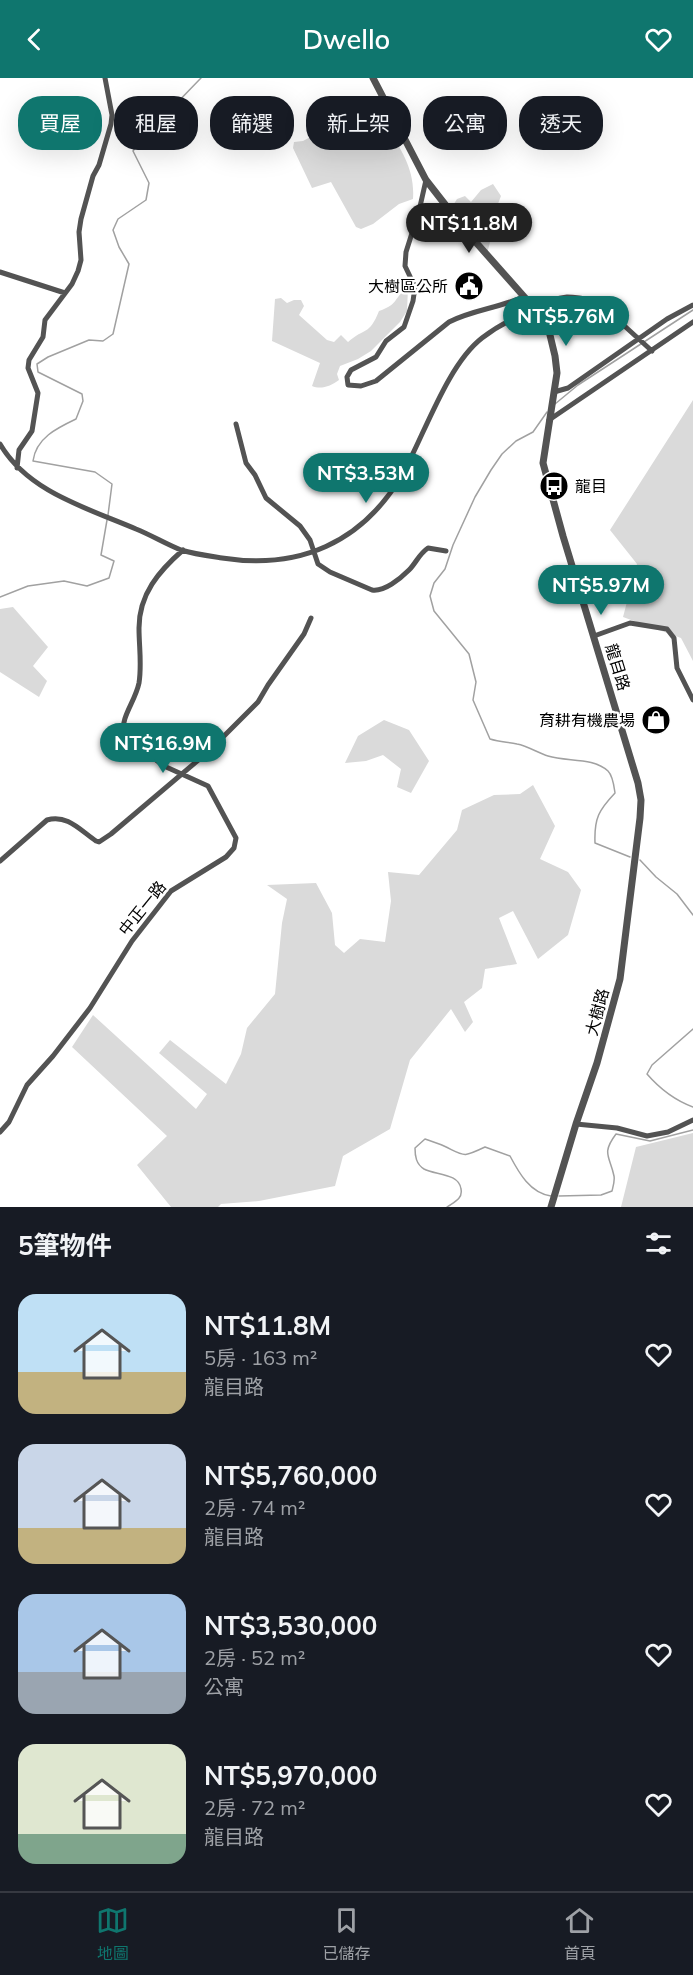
<!DOCTYPE html>
<html lang="zh-TW">
<head>
<meta charset="utf-8">
<style>
  :root { --surface:#171b24; --page:#20242c; --text:#f1f3f6; --muted:#9ea1a6; --line:#363941; --accent:#0f766e }
  body { margin:0; font-family:Mulish,"Noto Sans TC",sans-serif; background:var(--page); color:var(--text); height:100vh; display:flex; flex-direction:column; font-size:22px; white-space:nowrap }
  * { box-sizing:border-box; margin:0 }
  p { font-size:20px; color:var(--muted) }
  .icon { flex:none; width:33px; height:33px; fill:none; stroke:currentColor; stroke-width:2; stroke-linecap:round; stroke-linejoin:round }
  .map { position:relative; height:1129px; overflow:hidden }
  .sheet { display:flex; flex-direction:column; background:var(--surface); flex:1 }
  .sheet>* { flex:none }
  .guide { position:absolute; left:18px; top:18px; width:657px; height:54px; display:flex; gap:12px }
  .price { position:absolute; translate:-50% -51px; padding:0 14px; border-radius:21px; background:var(--accent); color:#fff; font-size:20px; line-height:39px; filter:drop-shadow(0 2px 3px #0008) }
  .price::after { content:''; position:absolute; left:50%; top:36px; width:18px; height:14px; margin-left:-9px; background:inherit; clip-path:polygon(0 0,100% 0,50% 100%) }
  .price.current { background:#222; color:#fff }
  ul { padding:0; list-style:none }
  li { display:flex; align-items:center; gap:18px; height:150px; padding:0 18px }
  li span { display:grid; place-items:center; flex:none; width:168px; height:120px; border-radius:18px; color:#555 }
  li>.icon { margin-inline-start:auto }
  span .icon { width:72px; height:72px; fill:#fffc; stroke-width:1 }
  li b { font-size:26px }
  h2 { display:flex; justify-content:space-between; align-items:center; height:72px; padding:0 18px; font-size:26px }
  .chip { padding:0 21px; border-radius:24px; background:var(--surface); box-shadow:0 6px 24px #0002; font-size:21px; line-height:54px }
  .chip.current { background:var(--accent); color:#fff }
  header { display:flex; justify-content:space-between; align-items:center; height:78px; padding:0 18px; background:var(--accent); color:#fff; font-size:27px; font-weight:600 }
  .menu { display:flex; justify-content:space-around; align-items:center; height:84px; border-top:2px solid var(--line); background:var(--surface); font-size:16px; color:var(--muted) }
  .menu a { display:grid; justify-items:center; gap:3px }
  .menu .current { color:var(--accent) }
  .map>svg:first-child { display:block }
</style>
</head>
<body>
<header><svg class="icon" aria-label="back" viewBox="0 0 24 24"><path d="M15 5l-7 7 7 7"/></svg>Dwello<svg class="icon" aria-label="heart" viewBox="0 0 24 24"><path d="M12 20l-8-8c-3-5 5-10 8-4 3-6 11-1 8 4z"/></svg></header>
<div class="map">
<svg width="693" height="1129" viewBox="0 0 693 1129">
  <rect width="100%" height="100%" fill="#fff"/>
  <!-- green -->
  <path fill="#dadada" d="M356 39 362 49 373 44 375 50 382 54 387 49C402 73 415 92 413 121L399 126 373 146 361 151 356 149 331 104 312 110 293 70 294 64 303 63 316 56 318 58 331 53 333 54 346 45 350 48Z
    M493 106 501 118 489 149 490 164 487 176 466 145 452 129 457 121 465 118 471 124 481 112Z
    M408 210 407 233 400 244 371 273 358 281 340 288 337 296 339 302C331 308 321 312 312 308L320 285 272 263 275 221 281 220 287 225 294 222H301L304 228 299 237 327 262 334 264 341 257 348 264C365 249 369 258 379 233 400 226 393 219 408 210Z
    M693 322V583L681 560 623 539 637 486 610 452Z
    M13 529 48 569 33 588 47 603 39 619 0 594V531Z
    M384 642 409 652 429 683 411 715 397 709 401 691 383 677 366 683 345 685 358 658Z
    M533 707 555 748 540 781 568 794 581 812 568 857 538 881 513 833 499 840 517 886 485 891 482 910 464 924 473 944 465 954 451 931 410 982 390 1051 343 1078 335 1108 259 1123 221 1126 218 1129H171L137 1087 167 1058 72 969 93 937 196 1031 207 1016 159 975 170 962 226 1006 241 976 247 950 275 916 282 845 287 821 267 807 316 805 332 835 335 867 344 875 360 861 385 864 391 823 388 794 419 797 457 752 462 732 494 717 520 716Z
    M693 1055V1129H621L636 1069Z"/>
  <g fill="none" stroke-linecap="round" stroke-linejoin="round">
    <!-- stream -->
    <path stroke="#a1a1a1" stroke-width="1.5" d="M555 326 578 307 693 232
      M547 334 533 354 516 363 502 376 491 392 475 419 453 467 445 491 434 505 430 518 434 533 469 576 476 604 473 622 490 661C500 664 508 664 517 666 528 668 538 675 548 678 567 684 593 679 608 693 613 698 614 708 615 715 599 732 594 740 595 765L630 779
      M108 437 112 406 95 394 33 383C36 360 57 350 76 341L83 323 82 316 38 294 37 286 48 279 89 262 103 263 113 256 129 186 119 169 113 152 118 141 146 122 149 105 133 73 141 62 201 0
      M0 519 28 508 64 503 87 508 109 500 114 483 101 477 107 442
      M640 782 656 799 677 816 693 837
      M693 951 652 987 647 996C660 1011 674 1022 693 1029
      M559 1118 601 1117 612 1113C613 1109 615 1103 614 1098 610 1078 601 1076 616 1056L650 1063 693 1052
      M447 1129C454 1124 463 1121 461 1111 459 1095 435 1097 424 1091 416 1086 415 1078 415 1070L425 1061C431 1063 438 1065 444 1068 465 1078 462 1080 485 1069L510 1078C519 1095 530 1115 551 1118"/>
    <!-- minor -->
    <path stroke="#535353" stroke-width="5" d="M426 102 419 133 406 174 405 188 415 209 413 223 404 249 386 263 376 279 351 292 347 299 348 307 361 308 376 303 449 244C472 232 499 230 523 219
      M0 194 65 215
      M554 314 568 310 667 241 693 227
      M549 342 693 244
      M236 346 246 385 255 397 266 420 300 448 310 462 318 486 330 494 372 512C384 514 400 501 409 492 416 485 419 476 428 470L446 473
      M0 366C28 414 87 430 136 451 151 457 166 466 181 472 194 476 209 478 222 480 299 492 362 465 402 397 424 358 447 287 482 260 496 249 513 240 530 234 542 228 553 220 567 219 583 219 601 225 617 227L619 243 652 273
      M17 390 19 372 32 353 38 315 28 290 29 282 43 259 45 242 72 206 78 193 81 182 79 154 81 141 93 98 99 87 111 46 112 37 105 0
      M594 558 630 545 667 551 674 560 677 590 693 622
      M0 783 47 742C67 736 80 752 96 763L99 764 111 756 209 673 258 624 268 607 304 556 311 540
      M576 1046 617 1050 647 1058 668 1054 693 1042
      M0 1054 9 1044 27 1007 53 978 90 930 132 863 171 813 226 779 234 770 236 760 208 708 164 688 123 657C121 638 135 624 139 605 142 586 139 569 139 550 139 516 159 493 183 472"/>
    <!-- tertiary -->
    <path stroke="#535353" stroke-width="7" d="M373 0 426 102 465 152 535 231 549 253 555 278 557 295 543 385 563 458 638 705 641 722 640 740 620 901 597 985 576 1046 551 1129"/>
  </g>
  <!-- icons -->
  <defs>
    <g id="civic-disc" transform="scale(1.5)"><circle r="9.5" fill="#000" stroke="#fff"/><path d="M-.6-6.5H3V-4.5H.6V-3L4-1V1h2V6H-6V1h2V-1L-.6-3ZM-1.2 2.5V6h2.4V2.5Z" fill="#fff"/></g>
    <g id="bus-disc" transform="scale(1.5)"><circle r="9.5" fill="#000" stroke="#fff"/><path d="M-5-6H5V4H4V6H2V4H-2V6H-4V4H-5ZM-3.5-4V0h7V-4ZM-3.5 1.2v1.5H-2V1.2ZM2 1.2v1.5H3.5V1.2Z" fill="#fff"/></g>
    <g id="shop-disc" transform="scale(1.5)"><circle r="9.5" fill="#000" stroke="#fff"/><path d="M-5-2.5h2.3a2.7 3.5 0 0 1 5.4 0H5L5.5 6h-11ZM-1.5-2.5h3a1.5 2.3 0 0 0-3 0Z" fill="#fff"/></g>
  </defs>
  <g fill-rule="evenodd">
    <use href="#civic-disc" x="469" y="208"/>
    <use href="#bus-disc" x="554" y="408"/>
    <use href="#shop-disc" x="656" y="642"/>
  </g>
  <g text-anchor="middle" stroke-width="4.5" stroke-linejoin="round" paint-order="stroke">
    <!-- poi labels -->
    <g font-size="16" fill="#000" stroke="#fff" text-anchor="end">
      <text x="448" y="214">大樹區公所</text>
      <text x="575" y="414" text-anchor="start">龍目</text>
      <text x="635" y="648">育耕有機農場</text>
    </g>
    <!-- street labels -->
    <g font-size="16" fill="#000" stroke="#fff">
      <text transform="translate(618 589) rotate(73)" y="6">龍目路</text>
      <text transform="translate(142 830) rotate(-51)" y="6">中正一路</text>
      <text transform="translate(597 934) rotate(-75)" y="6">大樹路</text>
    </g>
  </g>
</svg>
<b class="price current" style="left:469px;top:176px">NT$11.8M</b>
<b class="price" style="left:566px;top:269px">NT$5.76M</b>
<b class="price" style="left:366px;top:426px">NT$3.53M</b>
<b class="price" style="left:601px;top:538px">NT$5.97M</b>
<b class="price" style="left:163px;top:696px">NT$16.9M</b>
<div class="guide">
<a class="chip current">買屋</a>
<a class="chip">租屋</a>
<a class="chip">篩選</a>
<a class="chip">新上架</a>
<a class="chip">公寓</a>
<a class="chip">透天</a>
</div>
</div>
<section class="sheet">
<h2>5筆物件<svg class="icon" aria-label="filters" viewBox="0 0 24 24"><path d="M4 7h16M4 17h16"/><circle cx="9" cy="7" r="2"/><circle cx="15" cy="17" r="2"/></svg></h2>
<ul>
<li><span style="background:linear-gradient(#bfe0f5 65%,#c2b280 0)"><svg class="icon" aria-label="home" viewBox="0 0 24 24"><path d="M3 11l9-7 9 7M6 9v11h12V9"/></svg></span><div><b>NT$11.8M</b><p>5房 · 163 m²</p><p>龍目路</p></div><svg class="icon" aria-label="heart" viewBox="0 0 24 24"><path d="M12 20l-8-8c-3-5 5-10 8-4 3-6 11-1 8 4z"/></svg></li>
<li><span style="background:linear-gradient(#c9d6e8 70%,#c2b280 0)"><svg class="icon" aria-label="home" viewBox="0 0 24 24"><path d="M3 11l9-7 9 7M6 9v11h12V9"/></svg></span><div><b>NT$5,760,000</b><p>2房 · 74 m²</p><p>龍目路</p></div><svg class="icon" aria-label="heart" viewBox="0 0 24 24"><path d="M12 20l-8-8c-3-5 5-10 8-4 3-6 11-1 8 4z"/></svg></li>
<li><span style="background:linear-gradient(#a9c7e8 65%,#9aa5b1 0)"><svg class="icon" aria-label="home" viewBox="0 0 24 24"><path d="M3 11l9-7 9 7M6 9v11h12V9"/></svg></span><div><b>NT$3,530,000</b><p>2房 · 52 m²</p><p>公寓</p></div><svg class="icon" aria-label="heart" viewBox="0 0 24 24"><path d="M12 20l-8-8c-3-5 5-10 8-4 3-6 11-1 8 4z"/></svg></li>
<li><span style="background:linear-gradient(#dfe7d0 75%,#7fa58c 0)"><svg class="icon" aria-label="home" viewBox="0 0 24 24"><path d="M3 11l9-7 9 7M6 9v11h12V9"/></svg></span><div><b>NT$5,970,000</b><p>2房 · 72 m²</p><p>龍目路</p></div><svg class="icon" aria-label="heart" viewBox="0 0 24 24"><path d="M12 20l-8-8c-3-5 5-10 8-4 3-6 11-1 8 4z"/></svg></li>
</ul>
</section>
<nav class="menu">
<a class="current"><svg class="icon" aria-label="map" viewBox="0 0 24 24"><path d="M3 6l6-2 6 2 6-2v14l-6 2-6-2-6 2zM9 4v14M15 6v14"/></svg>地圖</a>
<a><svg class="icon" aria-label="saved" viewBox="0 0 24 24"><path d="M7 4h10v16l-5-4-5 4z"/></svg>已儲存</a>
<a><svg class="icon" aria-label="home" viewBox="0 0 24 24"><path d="M3 11l9-7 9 7M6 9v11h12V9"/></svg>首頁</a>
</nav>
</body>
</html>
